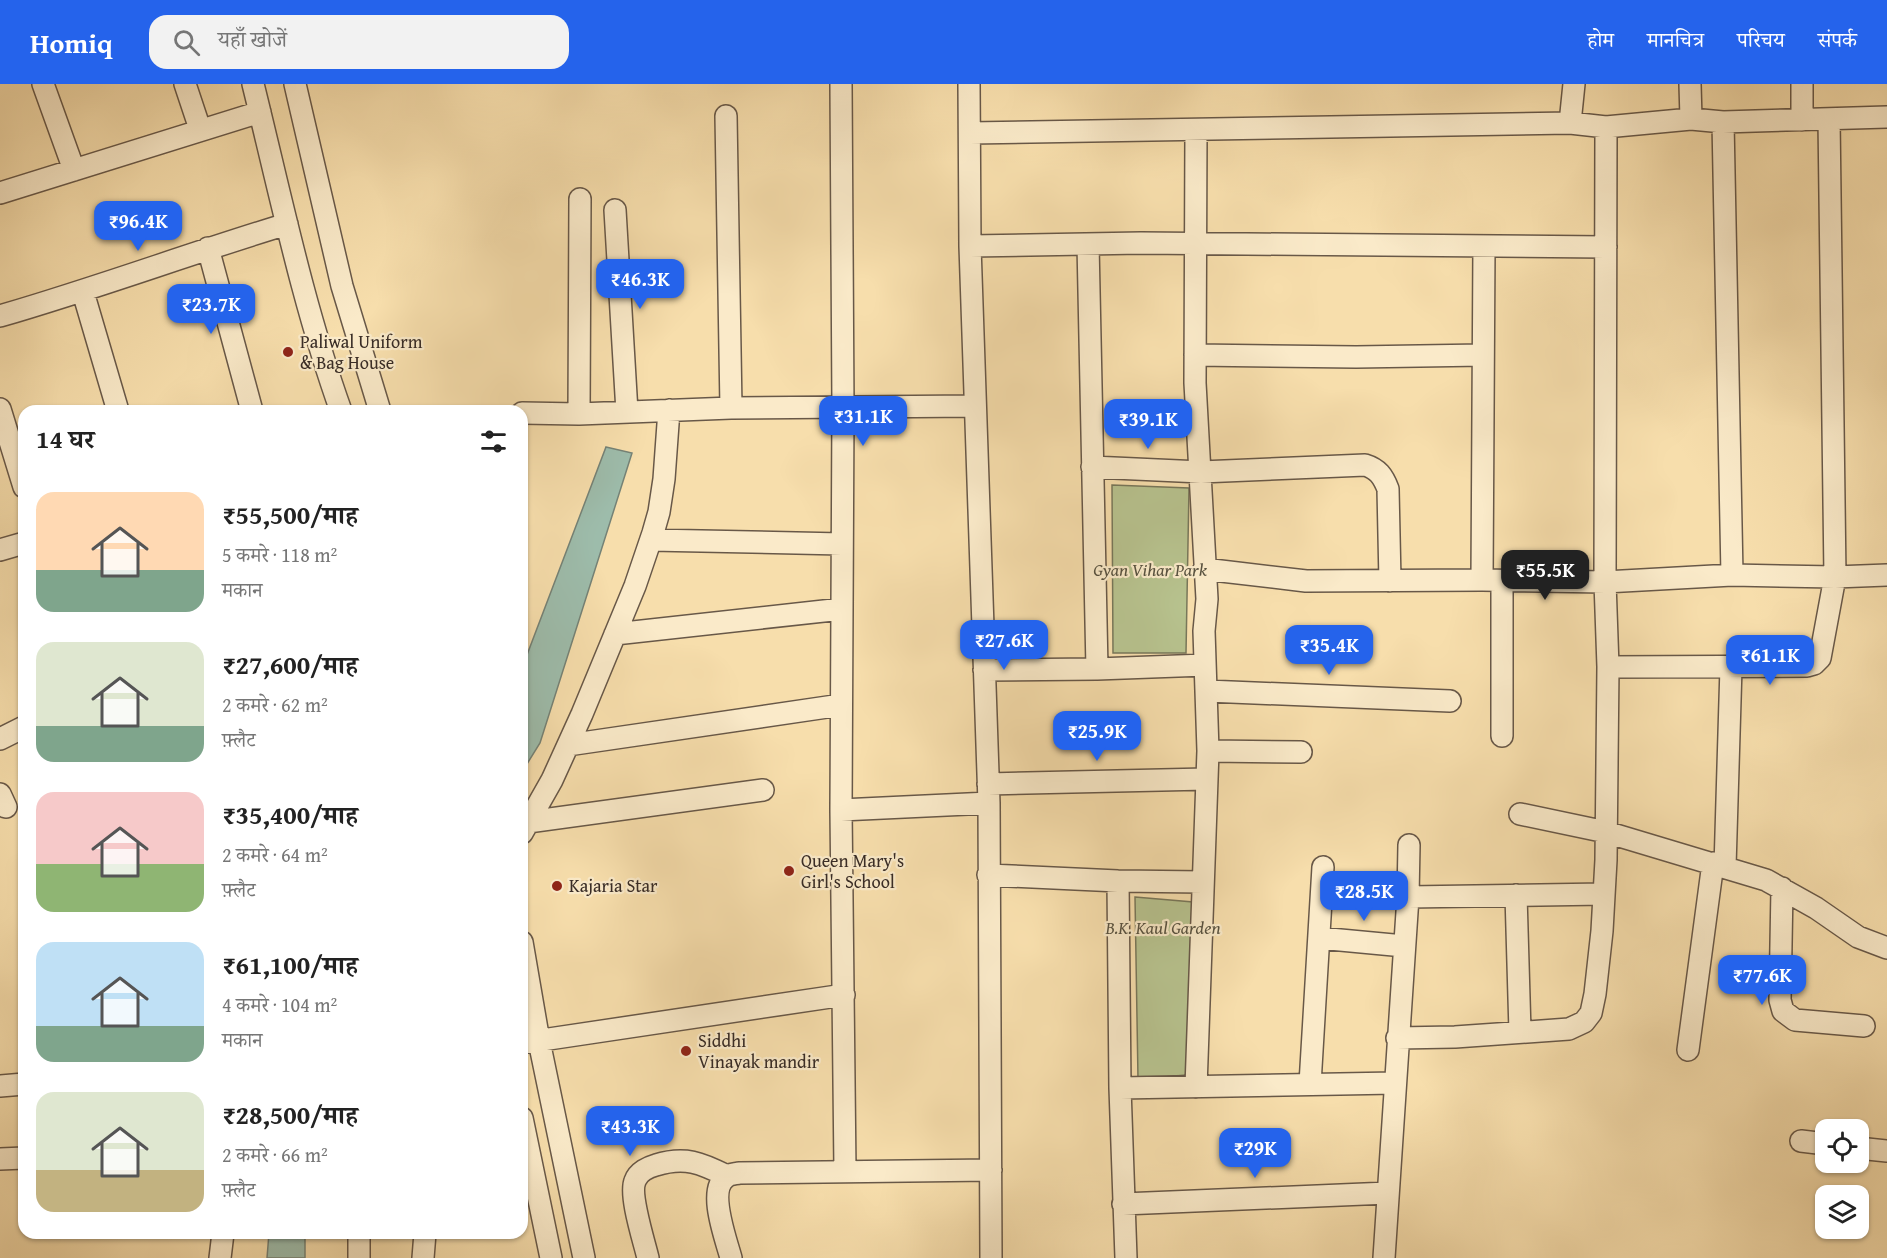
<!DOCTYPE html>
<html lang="hi">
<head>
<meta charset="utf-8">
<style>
  :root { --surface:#fff; --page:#f2f2f2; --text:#222; --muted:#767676; --accent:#2563eb }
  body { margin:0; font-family:"Gentium Book Plus","Noto Serif Devanagari",serif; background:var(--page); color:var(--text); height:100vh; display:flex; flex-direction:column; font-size:22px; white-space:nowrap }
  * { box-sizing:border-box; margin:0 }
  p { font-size:20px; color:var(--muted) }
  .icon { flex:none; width:33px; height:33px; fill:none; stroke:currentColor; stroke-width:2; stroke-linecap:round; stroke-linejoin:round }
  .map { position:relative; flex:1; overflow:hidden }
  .drawer { position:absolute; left:18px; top:321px; width:510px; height:834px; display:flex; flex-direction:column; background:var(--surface); border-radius:18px; box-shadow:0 2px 4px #0004 }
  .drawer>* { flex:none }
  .buttons { position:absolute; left:1815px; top:1035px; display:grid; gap:12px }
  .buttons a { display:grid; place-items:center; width:54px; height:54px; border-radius:12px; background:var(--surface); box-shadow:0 2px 4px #0004; font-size:30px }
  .price { position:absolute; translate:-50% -51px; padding:0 14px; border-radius:12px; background:var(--accent); color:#fff; font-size:20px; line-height:39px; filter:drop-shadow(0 2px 3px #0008) }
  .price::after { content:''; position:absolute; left:50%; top:36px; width:18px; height:14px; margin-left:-9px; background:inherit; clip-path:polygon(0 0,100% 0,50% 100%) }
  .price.on { background:#222; color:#fff }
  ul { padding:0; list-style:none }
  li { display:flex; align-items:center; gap:18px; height:150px; padding:0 18px }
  li span { display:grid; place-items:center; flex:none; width:168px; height:120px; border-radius:18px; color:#555 }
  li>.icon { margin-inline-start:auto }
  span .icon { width:72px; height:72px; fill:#fffc; stroke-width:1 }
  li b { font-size:26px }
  h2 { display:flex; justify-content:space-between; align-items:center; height:72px; padding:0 18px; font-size:26px }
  header { display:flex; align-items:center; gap:36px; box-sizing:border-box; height:84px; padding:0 30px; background:var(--accent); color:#fff }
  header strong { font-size:28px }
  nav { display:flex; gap:33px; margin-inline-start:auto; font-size:21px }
  .search { width:420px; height:54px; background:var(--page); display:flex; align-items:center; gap:15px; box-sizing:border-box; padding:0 21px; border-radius:18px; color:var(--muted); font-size:22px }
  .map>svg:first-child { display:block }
</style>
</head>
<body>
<header>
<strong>Homiq</strong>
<div class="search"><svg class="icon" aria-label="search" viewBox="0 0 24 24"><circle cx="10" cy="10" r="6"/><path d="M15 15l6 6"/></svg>यहाँ खोजें</div>
<nav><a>होम</a><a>मानचित्र</a><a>परिचय</a><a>संपर्क</a></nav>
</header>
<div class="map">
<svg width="1887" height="1174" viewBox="0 0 1887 1174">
  <rect width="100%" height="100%" fill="#f7deac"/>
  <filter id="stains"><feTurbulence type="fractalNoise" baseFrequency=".00333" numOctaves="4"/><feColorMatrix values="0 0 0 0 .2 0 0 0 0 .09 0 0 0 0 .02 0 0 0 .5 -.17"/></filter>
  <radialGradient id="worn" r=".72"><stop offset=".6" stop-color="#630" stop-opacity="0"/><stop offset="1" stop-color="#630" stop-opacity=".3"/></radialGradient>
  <!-- green -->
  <path fill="#b7c28e" stroke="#78775a" stroke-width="1.5" d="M1112 401 1189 404 1186 569H1113Z
    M1135 813 1193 818 1188 991 1138 995Z"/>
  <!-- water -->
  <path fill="#9dbcab" stroke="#758276" stroke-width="1.5" d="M606 363 632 369 540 659 522 688V584Z
    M269 1149H305V1174H267Z"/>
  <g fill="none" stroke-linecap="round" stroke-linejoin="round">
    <!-- minor casing -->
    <g stroke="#685848" stroke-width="24">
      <path id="minor" d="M43 0 74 86
        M185 0 200 45
        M253 0C280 109 303 221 341 327
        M295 0 342 202 380 327
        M841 0 843 324 841 726
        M969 0 970 162 989 719 991 1174
        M1690 0 1691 35
        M1802 0V36
        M726 32 731 324
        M1723 38 1732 491
        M1570 39 1574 0
        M970 49 1570 39 1606 43 1691 35 1723 38 1887 33
        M0 109 260 28
        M615 126 627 328
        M1088 160 1097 585
        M970 162 1141 159 1606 163
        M208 164 252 327
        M83 208 118 327
        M0 232C97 204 191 169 287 140
        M1195 271 1356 273 1483 271
        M0 325 24 403
        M522 329 579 330 731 324 975 322
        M579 330 580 115
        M1092 383 1201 388 1365 381C1378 385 1383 392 1388 405L1390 497
        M651 456 842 460
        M0 466 24 459
        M1204 485 1306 497 1482 496 1605 498 1732 491 1835 493 1887 491
        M1482 496 1484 162
        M1502 497V652
        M615 550 842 525
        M1608 583 1807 582 1814 580 1820 574 1835 493 1829 35
        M984 586 1097 585 1205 581
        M1207 607 1450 617
        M0 655 24 643
        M568 661 841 621
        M1208 667 1301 668
        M988 700 1206 695
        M0 710 6 723
        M1520 730 1606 748 1766 796 1816 824 1858 853 1887 864
        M528 738 763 706
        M522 749 552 696 582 630 635 502 653 449 659 428 664 395 669 326
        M1725 783 1731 583
        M988 791 1118 797 1203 798
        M1118 797 1120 1004 1126 1174
        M1782 804 1780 916 1783 927 1795 936 1864 942
        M1516 811 1520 948
        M1408 813 1604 810
        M1319 854 1404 862
        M522 858 539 957 584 1174
        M1397 954 1455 953 1569 945 1584 938 1591 929 1595 910 1602 847 1606 776 1608 583 1605 498 1606 43
        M522 959 844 911
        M1688 966 1713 779
        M1310 1000 1323 783
        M0 1002 24 1000
        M1196 1003 1208 667 1204 547 1207 515 1195 299 1196 46
        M1120 1004 1395 999
        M522 1034 551 1174
        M1801 1057 1826 1060
        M1858 1064 1887 1067
        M0 1075 24 1074
        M845 1087 841 726 989 719
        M1123 1120 1388 1109
        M220 1174 223 1149
        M359 1174V1149
        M423 1174 425 1149
        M648 1174C644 1157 629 1111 635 1097 638 1088 649 1083 656 1081 685 1072 701 1079 727 1092
        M731 1174C726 1155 707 1106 726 1093 729 1090 735 1090 739 1089L991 1086
        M1384 1174 1408 813 1409 761"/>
    </g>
    <!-- minor -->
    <use href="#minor" stroke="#faeac9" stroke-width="21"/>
  </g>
  <!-- markers -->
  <g fill="#8f2418" stroke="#faeac9" stroke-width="2">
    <circle cx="288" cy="268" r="6"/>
    <circle cx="789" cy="787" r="6"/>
    <circle cx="557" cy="802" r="6"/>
    <circle cx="686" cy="967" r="6"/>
  </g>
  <g text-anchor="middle" stroke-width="4.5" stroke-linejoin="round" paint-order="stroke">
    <!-- poi labels -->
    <g font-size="18" fill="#382c26" stroke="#faeac9" text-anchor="start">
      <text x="300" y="264">Paliwal Uniform<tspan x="300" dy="21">&amp; Bag House</tspan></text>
      <text x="801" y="783">Queen Mary's<tspan x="801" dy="21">Girl's School</tspan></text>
      <text x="569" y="808">Kajaria Star</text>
      <text x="698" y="963">Siddhi<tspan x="698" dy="21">Vinayak mandir</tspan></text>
    </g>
    <!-- park labels -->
    <g font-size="18" font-style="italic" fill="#585240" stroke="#faeac9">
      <text x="1150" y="492">Gyan Vihar Park</text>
      <text x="1163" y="850">B.K. Kaul Garden</text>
    </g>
  </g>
  <rect width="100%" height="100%" filter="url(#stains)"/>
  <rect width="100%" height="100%" fill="url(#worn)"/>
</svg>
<div class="buttons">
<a><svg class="icon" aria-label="locate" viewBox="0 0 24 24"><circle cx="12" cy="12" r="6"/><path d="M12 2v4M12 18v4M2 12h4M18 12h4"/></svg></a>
<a><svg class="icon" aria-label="layers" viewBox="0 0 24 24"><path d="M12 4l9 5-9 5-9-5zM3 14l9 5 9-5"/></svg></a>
</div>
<b class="price" style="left:138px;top:168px">₹96.4K</b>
<b class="price" style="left:640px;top:226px">₹46.3K</b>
<b class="price" style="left:211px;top:251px">₹23.7K</b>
<b class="price" style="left:863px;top:363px">₹31.1K</b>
<b class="price" style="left:1148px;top:366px">₹39.1K</b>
<b class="price on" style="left:1545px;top:517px">₹55.5K</b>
<b class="price" style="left:1004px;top:587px">₹27.6K</b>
<b class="price" style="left:1329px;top:592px">₹35.4K</b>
<b class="price" style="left:1770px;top:602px">₹61.1K</b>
<b class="price" style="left:1097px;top:678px">₹25.9K</b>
<b class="price" style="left:1364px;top:838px">₹28.5K</b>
<b class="price" style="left:1762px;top:922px">₹77.6K</b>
<b class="price" style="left:630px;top:1073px">₹43.3K</b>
<b class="price" style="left:1255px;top:1095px">₹29K</b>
<section class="drawer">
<h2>14 घर<svg class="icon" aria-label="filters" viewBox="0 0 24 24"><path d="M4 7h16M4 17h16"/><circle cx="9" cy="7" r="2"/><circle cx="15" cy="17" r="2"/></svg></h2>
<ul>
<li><span style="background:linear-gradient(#ffd9b3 65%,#7fa58c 0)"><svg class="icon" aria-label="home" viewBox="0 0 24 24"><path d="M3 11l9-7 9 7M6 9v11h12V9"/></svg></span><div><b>₹55,500/माह</b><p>5 कमरे · 118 m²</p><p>मकान</p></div></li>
<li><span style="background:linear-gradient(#dfe7d0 70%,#7fa58c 0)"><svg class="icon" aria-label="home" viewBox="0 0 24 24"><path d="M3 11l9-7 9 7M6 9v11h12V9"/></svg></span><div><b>₹27,600/माह</b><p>2 कमरे · 62 m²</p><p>फ़्लैट</p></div></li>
<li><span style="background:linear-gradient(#f6c9c9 60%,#8fb573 0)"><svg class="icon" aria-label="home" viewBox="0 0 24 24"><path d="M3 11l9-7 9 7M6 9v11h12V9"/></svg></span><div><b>₹35,400/माह</b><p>2 कमरे · 64 m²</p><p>फ़्लैट</p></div></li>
<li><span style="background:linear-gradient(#bfe0f5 70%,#7fa58c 0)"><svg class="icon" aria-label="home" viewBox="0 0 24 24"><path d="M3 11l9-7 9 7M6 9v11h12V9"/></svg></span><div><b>₹61,100/माह</b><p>4 कमरे · 104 m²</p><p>मकान</p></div></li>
<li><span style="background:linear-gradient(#dfe7d0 65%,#c2b280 0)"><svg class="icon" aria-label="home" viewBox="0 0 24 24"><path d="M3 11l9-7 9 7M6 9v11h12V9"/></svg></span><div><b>₹28,500/माह</b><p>2 कमरे · 66 m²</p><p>फ़्लैट</p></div></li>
</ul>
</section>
</div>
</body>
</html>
